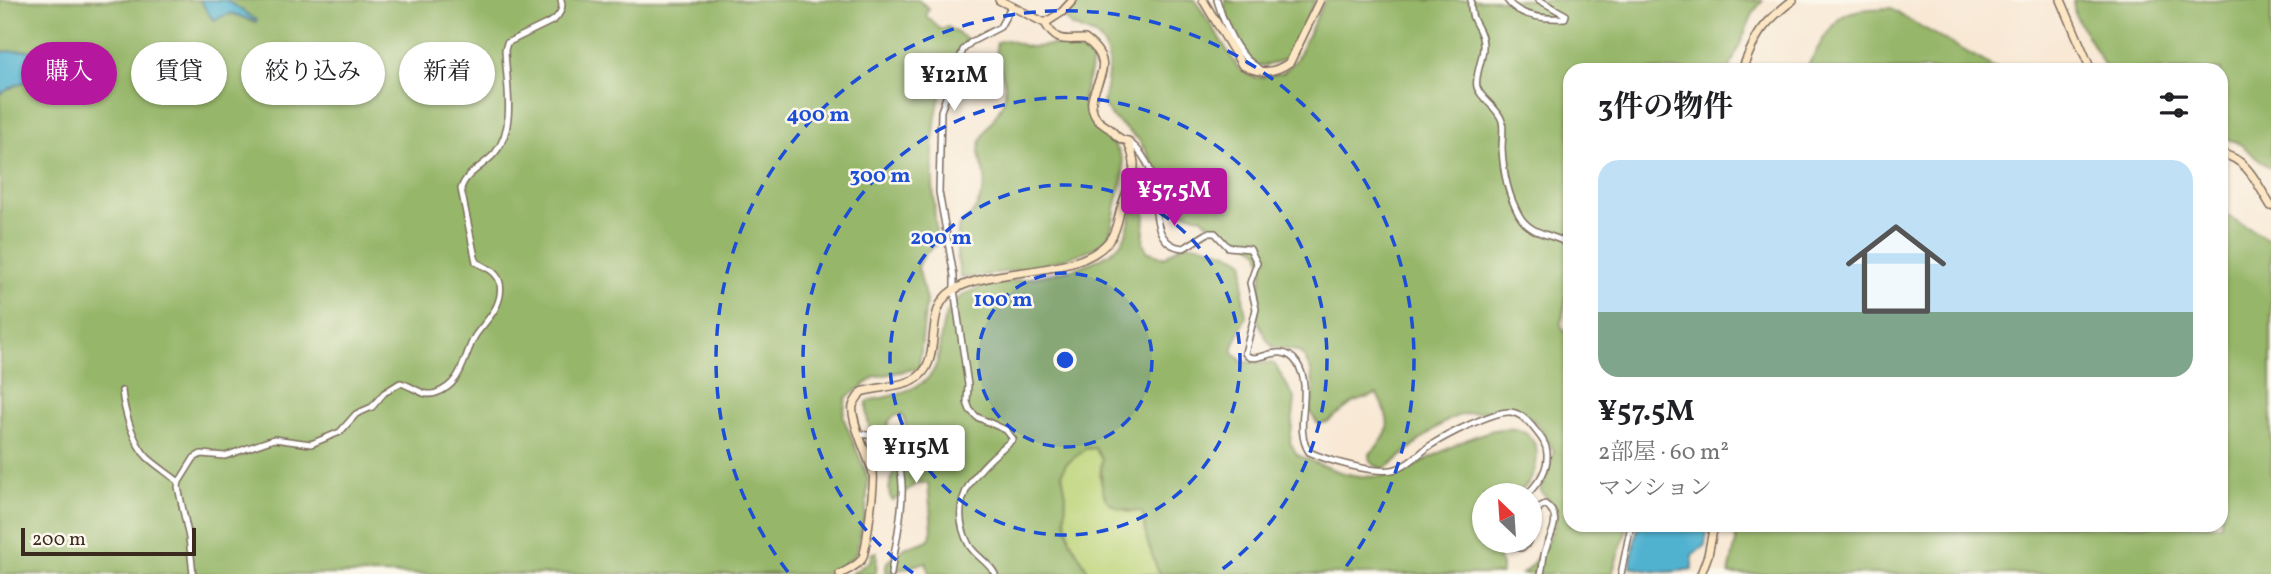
<!DOCTYPE html>
<html lang="ja">
<head>
<meta charset="utf-8">
<style>
  :root { --surface:#fff; --page:#f6f6f6; --text:#202124; --muted:#757577; --line:#e0e0e0; --accent:#b5179e }
  body { margin:0; font-family:Vollkorn,"Noto Serif JP",serif; background:var(--page); color:var(--text); height:100vh; display:flex; flex-direction:column; font-size:26px; white-space:nowrap }
  * { box-sizing:border-box; margin:0 }
  p { font-size:23px; color:var(--muted) }
  .icon { flex:none; width:38px; height:38px; fill:none; stroke:currentColor; stroke-width:2; stroke-linecap:round; stroke-linejoin:round }
  .map { position:relative; flex:1; overflow:hidden }
  .details { position:absolute; left:1563px; top:63px; width:665px; height:469px; display:flex; flex-direction:column; background:var(--surface); border-radius:21px; box-shadow:0 2px 5px #0004 }
  .details>* { flex:none }
  .banner { position:absolute; left:21px; top:42px; width:665px; height:63px; display:flex; gap:14px }
  .needle { width:46px; rotate:335deg }
  .fabs { position:absolute; left:1472px; top:483px; display:grid; gap:14px }
  .fabs a { display:grid; place-items:center; width:70px; height:70px; border-radius:50%; background:var(--surface); box-shadow:0 2px 5px #0004; font-size:35px }
  .scale { position:absolute; left:21px; bottom:18px; width:175px; box-sizing:border-box; padding-left:7px; border:4px solid #3b2a1e; border-top:0; font-size:19px; line-height:24px; white-space:nowrap; color:#3b2a1e; -webkit-text-stroke:5px #fbf7ec; paint-order:stroke }
  .price { position:absolute; translate:-50% -60px; padding:0 16px; border-radius:7px; background:#fff; color:#222; font-size:23px; line-height:46px; filter:drop-shadow(0 2px 4px #0008) }
  .price::after { content:''; position:absolute; left:50%; top:42px; width:21px; height:16px; margin-left:-10px; background:inherit; clip-path:polygon(0 0,100% 0,50% 100%) }
  .price.current { background:var(--accent); color:#fff }
  ul { padding:0; list-style:none }
  li { display:grid; align-content:center; gap:14px; height:371px; padding:0 35px }
  li+li { border-top:2px solid var(--line) }
  li span { display:grid; place-items:center; height:217px; border-radius:21px; color:#555 }
  li>.icon { margin-inline-start:auto }
  span .icon { width:126px; height:126px; fill:#fffc; stroke-width:1 }
  li b { font-size:30px }
  h2 { display:flex; justify-content:space-between; align-items:center; height:84px; padding:0 35px; font-size:30px }
  .chip { padding:0 24px; border-radius:32px; background:var(--surface); box-shadow:0 2px 5px #0004; font-size:24px; line-height:63px }
  .chip.current { background:var(--accent); color:#fff }
  .map>svg:first-child { display:block }
</style>
</head>
<body>
<div class="map">
<svg width="2271" height="574" viewBox="0 0 2271 574">
  <rect width="100%" height="100%" fill="#fbf7ec"/>
  <filter id="ink" filterUnits="userSpaceOnUse"><feTurbulence type="fractalNoise" baseFrequency=".0143" numOctaves="2"/><feDisplacementMap in="SourceGraphic" scale="14" xChannelSelector="R" yChannelSelector="G"/><feConvolveMatrix kernelMatrix="1 2 1 2 8 2 1 2 1" color-interpolation-filters="sRGB"/></filter>
  <filter id="wash" filterUnits="userSpaceOnUse"><feTurbulence type="fractalNoise" baseFrequency=".00686" numOctaves="4" result="noise"/><feDisplacementMap in="SourceGraphic" scale="28" xChannelSelector="R" yChannelSelector="G"/><feGaussianBlur stdDeviation="1.57" result="paint"/><feColorMatrix in="noise" values="0 0 0 0 0 0 0 0 0 0 0 0 0 0 0 0 0 1.4 0 .05"/><feComposite in="paint" operator="in"/></filter>
  <g filter="url(#wash)">
    <rect width="100%" height="100%" fill="#f8e8d4"/>
    <!-- green -->
    <path fill="#bdd479" stroke="#7c7f4c" stroke-width="2" d="M1095 448 1102 459 1100 477 1105 498 1128 512 1141 511 1144 515 1147 540 1159 574H1090L1070 540 1065 518 1066 496 1062 474 1065 465 1085 449Z"/>
    <!-- forest -->
    <path fill="#96b669" stroke="#687044" stroke-width="2" d="M0 0H200L213 20C229 11 237 13 253 23L226 0H918L929 8 926 16 940 29 948 27 967 39C923 97 932 176 937 244L925 254 918 266 926 301 919 368 875 377 846 398 843 417 868 478 866 510 856 554 832 574H0V94C14 86 31 74 47 79 67 70 70 60 95 66L70 53 62 58 50 55 38 56 28 50 0 52Z
      M1080 0H1195L1239 69 1255 78 1283 73 1296 60 1325 0H1763L1753 13 1729 70H1570V278L1561 326 1570 338V525H1628L1612 574H1522C1536 563 1562 525 1555 507 1553 501 1545 497 1540 491L1554 452C1535 415 1523 402 1479 412 1471 413 1460 414 1453 418 1427 430 1408 454 1384 469 1376 466 1369 465 1369 455 1392 431 1393 426 1377 394L1354 402 1327 422 1318 424 1310 412 1314 389 1311 371 1305 358 1298 351 1273 347 1267 340 1259 323 1256 314 1263 268 1259 251 1247 242 1212 227 1202 218 1174 209 1163 201 1152 162 1139 140 1110 115 1103 103C1108 80 1117 43 1088 32 1078 28 1071 28 1065 18Z
      M1225 0 1235 2 1315 0C1310 11 1296 48 1290 55 1287 58 1279 61 1275 63 1271 64 1263 67 1259 65 1243 61 1223 15 1225 0Z
      M2073 0H2271V169L2240 144 2221 136V70H2107L2075 15Z
      M1890 8 1904 17 1999 70H1805C1815 55 1829 23 1845 15 1858 8 1875 9 1890 8Z
      M1006 40C1015 41 1022 47 1031 47 1047 47 1069 39 1084 48 1103 58 1078 93 1084 108 1093 128 1115 138 1122 159 1126 173 1120 188 1117 201 1114 211 1113 228 1108 237 1092 260 989 275 961 278L957 258 958 228C961 221 965 221 970 216 977 209 984 192 985 181 986 169 976 157 980 144 984 127 1002 113 1005 95 1008 76 992 61 997 42Z
      M1141 171 1145 216 1143 243 1147 251 1164 258C1169 254 1177 247 1183 245 1197 241 1233 253 1244 262L1243 298 1246 316 1233 347V352L1242 362 1272 363 1275 365 1295 399 1290 442 1297 455C1327 467 1349 480 1383 476 1392 475 1401 472 1409 469 1436 457 1513 403 1534 443 1543 460 1530 492 1511 495 1502 497 1493 495 1484 495V541H1492L1502 566V574H1159L1147 540 1143 515 1141 511C1102 512 1099 492 1102 459L1095 448 1085 449 1065 465 1062 474 1066 495 1065 518 1070 540 1090 574H929L926 562 885 574 887 562C893 557 900 550 907 547 916 544 923 544 930 538L932 529 928 483H917L893 501C877 483 918 445 902 414 878 419 894 433 879 445 869 433 866 417 867 402 872 399 876 399 882 398 895 395 911 390 922 383 952 363 928 325 959 298 973 287 992 285 1009 282 1039 276 1112 267 1125 236 1133 217 1133 192 1136 172Z
      M2221 212 2271 241V574H1729L1736 541 1734 525H2221Z
      M877 552 876 574H851L870 561 872 553Z"/>
    <!-- water -->
    <path fill="#51b2d0" stroke="#466e77" stroke-width="2" d="M200 0H226L256 20V22L231 13 213 20Z
      M84 48C93 50 105 53 104 64 96 68 90 63 81 63 68 63 60 73 49 79 31 77 16 84 0 94V52L29 50 38 56 50 55 62 58Z
      M1638 525H1708L1705 545 1692 556V569C1670 574 1652 572 1630 567Z"/>
  </g>
  <g filter="url(#ink)">
    <g fill="none" stroke-linecap="round" stroke-linejoin="round">
      <!-- street casing -->
      <g stroke="#7d6c5e" stroke-width="8">
        <path id="street" d="M1217 0C1222 18 1232 43 1245 57 1250 63 1257 66 1262 72
          M1471 0C1469 25 1483 26 1483 45 1484 58 1474 76 1477 87 1481 100 1498 107 1502 121 1504 129 1502 140 1502 148 1503 172 1507 193 1519 215 1533 240 1562 232 1570 249
          M1507 0C1519 17 1546 19 1565 18L1566 15 1539 0
          M1128 141C1139 149 1146 158 1151 172 1158 196 1148 246 1184 248L1208 233H1215L1228 247 1250 249 1257 263 1250 283 1256 309 1245 353C1254 369 1281 338 1297 363 1315 391 1292 426 1309 452 1329 461 1371 473 1392 470 1405 468 1418 455 1428 447 1443 437 1494 410 1511 412 1520 413 1527 420 1532 426 1539 435 1547 443 1547 454 1548 472 1538 482 1527 495
          M122 391C124 410 133 444 148 458 157 466 169 474 179 482
          M860 434C866 435 876 436 881 439 919 463 895 539 891 574
          M1530 531 1535 514 1540 507 1545 504C1564 517 1550 534 1545 551 1543 558 1543 566 1541 574
          M1511 541 1513 546 1521 548 1526 545 1528 541
          M193 574 189 538 178 487 179 482 194 458 201 454 225 456 274 439 311 444 340 432 356 414 372 407 384 393 400 383C412 385 423 398 436 393 463 384 463 357 475 336 486 320 504 306 500 283 497 271 486 268 476 262L461 189C465 173 484 166 495 153 517 127 506 82 505 50L507 43 554 20C560 14 564 8 561 0
          M995 574C989 562 976 557 969 545 944 498 979 468 1013 439L1006 430 977 417 970 410 967 402 968 385 954 289V276L939 192 941 111 963 50 971 42 1000 27 1011 7
          M1621 574 1631 525"/>
      </g>
      <!-- secondary casing -->
      <g stroke="#7d6c5e" stroke-width="10">
        <path id="secondary" d="M999 0 1045 23 1062 12 1073 0
          M1203 0 1242 65C1259 74 1274 74 1290 62L1320 0
          M2061 0 2091 70
          M1742 70C1756 34 1762 24 1793 0
          M2221 154C2248 158 2258 186 2271 206
          M840 574C848 570 857 566 862 559 866 553 875 480 873 473 869 458 850 420 853 406 854 402 859 396 861 392 878 387 898 387 913 380 946 364 921 311 952 291 990 265 1083 280 1111 238 1117 229 1118 218 1121 208 1125 195 1133 180 1134 167 1135 159 1130 148 1128 141 1119 140 1116 135 1110 129 1106 126 1100 123 1097 119 1076 90 1128 70 1085 39 1064 39 1057 44 1045 23
          M1701 574 1708 555 1714 525"/>
      </g>
      <!-- street -->
      <use href="#street" stroke="#fff" stroke-width="5"/>
      <!-- secondary -->
      <use href="#secondary" stroke="#fce6c4" stroke-width="7"/>
    </g>
  </g>
  <!-- distance rings -->
  <circle cx="1065" cy="360" r="87" fill="#1d4ed8" fill-opacity=".12"/>
  <g fill="none" stroke="#1d4ed8" stroke-width="3.5" stroke-dasharray="12 9">
    <circle cx="1065" cy="360" r="87"/>
    <circle cx="1065" cy="360" r="175"/>
    <path d="M913 573A262 262 0 1 1 1217 573"/>
    <path d="M788 572A349 349 0 1 1 1342 572"/>
  </g>
  <circle cx="1065" cy="360" r="10" fill="#1d4ed8" stroke="#fbf7ec" stroke-width="3.5"/>
  <g font-size="21" text-anchor="middle" font-weight="bold" fill="#1d4ed8" stroke="#fbf7ec" stroke-width="5" stroke-linejoin="round" paint-order="stroke">
    <text x="818" y="121">400 m</text>
    <text x="880" y="182">300 m</text>
    <text x="941" y="244">200 m</text>
    <text x="1003" y="306">100 m</text>
  </g>
</svg>
<div class="fabs">
<a><svg class="needle" viewBox="-14 -14 28 28"><path d="M0-13l5 13h-10z" fill="#e53935"/><path d="M0 13l5-13h-10z" fill="#757577"/></svg></a>
</div>
<div class="scale">200 m</div>
<b class="price" style="left:954px;top:113px">¥121M</b>
<b class="price current" style="left:1174px;top:228px">¥57.5M</b>
<b class="price" style="left:916px;top:485px">¥115M</b>
<div class="banner">
<a class="chip current">購入</a>
<a class="chip">賃貸</a>
<a class="chip">絞り込み</a>
<a class="chip">新着</a>
</div>
<section class="details">
<h2>3件の物件<svg class="icon" aria-label="filters" viewBox="0 0 24 24"><path d="M4 7h16M4 17h16"/><circle cx="9" cy="7" r="2"/><circle cx="15" cy="17" r="2"/></svg></h2>
<ul>
<li><span style="background:linear-gradient(#bfe0f5 70%,#7fa58c 0)"><svg class="icon" aria-label="home" viewBox="0 0 24 24"><path d="M3 11l9-7 9 7M6 9v11h12V9"/></svg></span><div><b>¥57.5M</b><p>2部屋 · 60 m²</p><p>マンション</p></div></li>
</ul>
</section>
</div>
</body>
</html>
